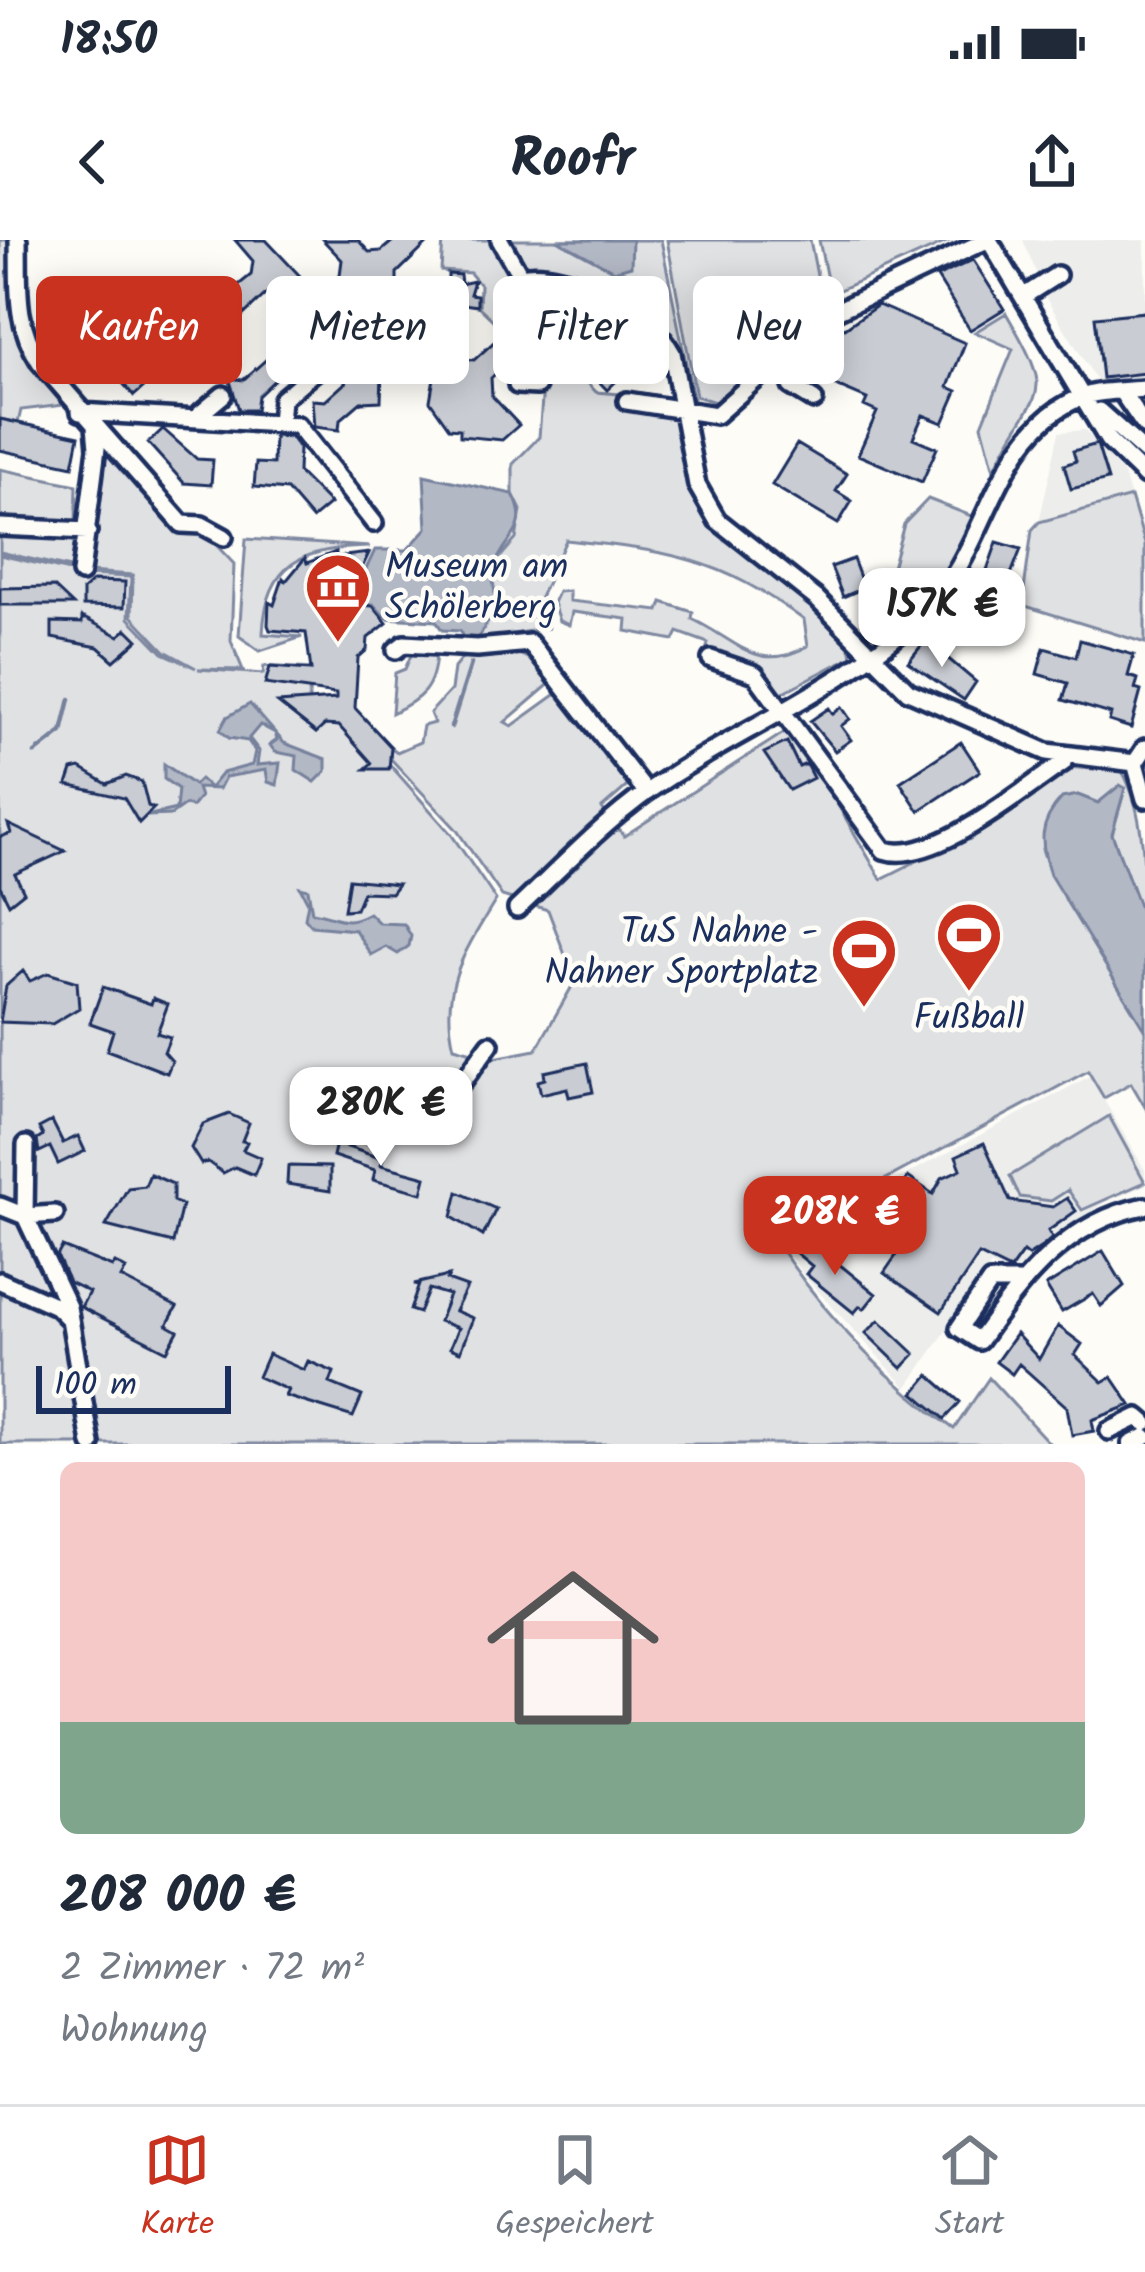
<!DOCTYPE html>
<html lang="de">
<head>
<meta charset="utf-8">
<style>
  :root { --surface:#fff; --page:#f2f2f3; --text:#1f2937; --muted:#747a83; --line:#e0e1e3; --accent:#c8321e }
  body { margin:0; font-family:Kalam,sans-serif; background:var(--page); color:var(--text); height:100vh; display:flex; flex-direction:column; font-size:45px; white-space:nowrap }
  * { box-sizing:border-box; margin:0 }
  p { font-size:39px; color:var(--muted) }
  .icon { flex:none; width:66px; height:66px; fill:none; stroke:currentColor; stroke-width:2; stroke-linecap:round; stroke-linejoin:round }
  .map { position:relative; height:1204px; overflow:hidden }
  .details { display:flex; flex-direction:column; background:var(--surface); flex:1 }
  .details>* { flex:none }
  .banner { position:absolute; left:36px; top:36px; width:1074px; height:108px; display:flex; gap:24px }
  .scale { position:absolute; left:36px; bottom:30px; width:195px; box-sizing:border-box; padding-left:12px; border:6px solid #1b2f5e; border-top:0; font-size:33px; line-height:42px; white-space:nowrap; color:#1b2f5e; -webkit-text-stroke:9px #fdfcf7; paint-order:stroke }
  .price { position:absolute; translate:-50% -102px; padding:0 27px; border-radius:24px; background:#fff; color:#222; font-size:39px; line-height:78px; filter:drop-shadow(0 3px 6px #0008) }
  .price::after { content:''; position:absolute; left:50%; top:72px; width:36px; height:27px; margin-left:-18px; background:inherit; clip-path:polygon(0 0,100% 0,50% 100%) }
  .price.active { background:var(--accent); color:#fff }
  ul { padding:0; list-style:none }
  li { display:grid; align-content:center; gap:24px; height:636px; padding:0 60px }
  li span { display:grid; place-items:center; height:372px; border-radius:18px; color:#555 }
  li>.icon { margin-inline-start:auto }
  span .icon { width:216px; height:216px; fill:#fffc; stroke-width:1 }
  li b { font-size:51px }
  .chip { padding:0 42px; border-radius:18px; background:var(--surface); box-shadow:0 6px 30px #0003; font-size:42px; line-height:108px }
  .chip.active { background:var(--accent); color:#fff }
  .status { display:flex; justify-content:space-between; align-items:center; height:84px; padding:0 60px; background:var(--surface); direction:ltr }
  .status svg { height:33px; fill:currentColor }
  header { display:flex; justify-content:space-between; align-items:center; height:156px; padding:0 60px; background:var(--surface); font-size:54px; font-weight:700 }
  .tabs { display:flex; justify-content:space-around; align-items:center; height:168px; border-top:3px solid var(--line); background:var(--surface); font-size:33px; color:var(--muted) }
  .tabs a { display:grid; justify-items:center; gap:6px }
  .tabs .active { color:var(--accent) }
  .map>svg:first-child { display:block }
</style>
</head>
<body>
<div class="status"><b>18:50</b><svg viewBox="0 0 49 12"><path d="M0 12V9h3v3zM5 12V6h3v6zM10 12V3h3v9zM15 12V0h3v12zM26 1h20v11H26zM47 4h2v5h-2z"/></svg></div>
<header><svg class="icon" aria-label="back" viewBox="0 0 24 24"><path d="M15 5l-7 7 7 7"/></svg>Roofr<svg class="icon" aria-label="share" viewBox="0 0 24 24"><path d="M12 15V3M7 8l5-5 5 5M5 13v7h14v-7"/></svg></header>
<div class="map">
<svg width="1145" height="1204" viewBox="0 0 1145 1204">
  <rect width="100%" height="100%" fill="#fdfcf7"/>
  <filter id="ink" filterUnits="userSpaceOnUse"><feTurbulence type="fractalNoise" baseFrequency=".00833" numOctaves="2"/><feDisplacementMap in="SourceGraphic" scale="24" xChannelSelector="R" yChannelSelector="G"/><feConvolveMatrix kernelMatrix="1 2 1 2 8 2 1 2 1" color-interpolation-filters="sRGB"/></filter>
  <g filter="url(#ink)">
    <!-- built -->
    <path fill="#edeeec" d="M1023 0H1145V194L1095 138 1047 60Z
      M1085 190 1124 235 1131 257 1039 282 1059 192Z
      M1090 836 1145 930V945L1100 965 1008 1036 991 1025 907 1148 803 1035 781 1002Z"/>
    <!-- green -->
    <path fill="#e0e1e3" stroke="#7e88a0" stroke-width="3" fill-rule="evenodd" d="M0 0H13C13 75 13 106 63 165L21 170 18 183 0 179Z
      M443 0H661L693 158 676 173C684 210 687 261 714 289 745 320 847 372 852 416L782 453 752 423 706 412 708 403 678 392 674 400 626 391 627 379 572 372 569 385 559 381 553 363 558 352 569 351V361L659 371 662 362 693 372 692 379C740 402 758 434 808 406L804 380C718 317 669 311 566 300L537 364 548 388 477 400 496 365 491 340 496 322 516 299 521 270 513 254V224L539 197 545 121 514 84 495 82 479 67 480 45 470 33 441 31ZM559 46 639 84 659 102 671 158 596 152 555 107Z
      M667 0H810L824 71 718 163 696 156Z
      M819 0H951L830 54Z
      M1006 73C1061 167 1034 144 994 230L982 185 1013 109 975 92Z
      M102 201 177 287 201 289 234 324 231 401 243 430 198 429 263 434 264 426 311 429 307 484 316 493 326 484H354L451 594 496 660C466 709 439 747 454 807L494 818 536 810 575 741 548 670 502 656 456 589 390 518 391 507 397 512 420 502 423 486 434 483 430 473 451 450 454 428 464 416C509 412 522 404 553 441L505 482 512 486 555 455H564L632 542 602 568 624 596 788 490 821 536 881 639 939 610 1065 527 1122 531C1145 571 1145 633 1145 682L1112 594 1125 549 1098 563 1078 555 1042 609 1051 635 1145 790V867L1131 843 1104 858 1088 831 774 999C822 1071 883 1138 954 1189L989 1138 1050 1204H0V315L87 335 131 337 129 378 163 413 196 428 165 411 132 376 133 335 87 332 0 312V229L77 245 76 283 93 297Z
      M1131 257 1145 304V403L1022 365 1032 290 1039 282Z
      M928 259 974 277C955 317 917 388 872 400L904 284Z
      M246 299 370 307C304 308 266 321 263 394L302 397 260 411 239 396Z
      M412 413 436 414C434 448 422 459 392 473L395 433 405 429Z
      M1109 876 1145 942 1082 970 1068 950 1051 961 1020 957 1010 936Z"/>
    <!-- water -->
    <path fill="#b3b8c5" stroke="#76819c" stroke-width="3" d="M557 0H632L631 26 614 31Z
      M424 235 513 254C533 292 503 297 494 329 490 343 498 354 495 367 493 377 482 390 477 400H464L460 391 442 390 436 381 386 378 373 364 346 371 375 310H407L427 288Z
      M250 464 284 503 326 519V531L315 542 296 530 297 516 275 512 270 505 277 500 275 493 260 485 249 498 259 511 257 525 280 523 277 545 268 542 266 530 225 537 219 549 197 548 200 557 192 567 185 565 171 575 146 576 176 569 178 549 164 539V524L194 545 200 539 210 548 222 533 252 525 255 511 248 501 229 498 220 490 227 477Z
      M1120 545 1125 548 1112 594 1145 682V790L1050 635C1040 602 1038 584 1062 558L1078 555 1098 563Z
      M300 647 308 649 312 672C339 676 344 687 369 673L379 683 404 684 411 696 409 706 398 714 386 707 371 715 355 690 312 686 305 678 308 662Z"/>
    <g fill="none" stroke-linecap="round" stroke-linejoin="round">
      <!-- stream -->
      <path stroke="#76819c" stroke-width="4.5" d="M451 487 471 424
        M35 513 62 492 70 459"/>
    </g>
    <!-- building -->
    <path fill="#c9ccd3" stroke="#1b2f5e" stroke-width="3" d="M235 0H266L317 54 340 35 342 20 323 0H358L369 12 381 11 394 0H431L397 33V42L414 62 430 64 448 48V34L460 35 461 44 474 41 470 54 477 55V66L464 64 444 83V97L462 119 474 120 496 100V86H504L507 93H521L524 118 513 117 491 138 492 156 519 185 502 200 460 196V189L449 188 430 161 436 126 391 69 374 67 352 86V101L382 134 381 161 361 162 340 180 339 190 314 187 312 160 325 161 346 142V128L326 106H310L258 156 256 170H239L229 138 243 140 297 92 296 75 277 53H267L183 132 173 121 134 156 110 129 181 66 194 81 251 35 253 21Z
      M973 20 1004 69 970 90 937 37Z
      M878 65 965 103 948 147 957 151 943 183 923 175 913 198 937 208 922 242 858 215 877 172 864 166 867 159 801 131 808 109 813 105 824 109 836 84 845 88Z
      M1145 72V133L1102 138 1095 77Z
      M582 79 629 129 607 150 559 100Z
      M0 179 79 196 73 226 0 210Z
      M163 189 197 219 213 220 211 245 184 243 148 203Z
      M274 196 291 197 299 208 298 232 330 264 312 279 287 250 254 247 256 223 273 224Z
      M797 204 847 234 836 251 852 261 838 284 772 245Z
      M1097 204 1108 240 1071 249 1064 225 1076 221 1073 211Z
      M997 302 1021 309 986 398 937 384 940 374 964 381 970 343 981 347Z
      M336 312V317L369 313 345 364 373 366 387 383 368 398 367 410 358 418 355 468 391 507 389 529H365L372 523 339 486 325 485 316 493 278 463 336 459V454L265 444 270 427 311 430 306 393 270 390 268 385 269 362 274 365 283 338 286 341 305 318 307 323Z
      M853 319 864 348 843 357 831 327Z
      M93 341 125 342 124 367 83 366V350Z
      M54 347 73 365H0V348Z
      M82 377 119 396 127 389 138 400 114 421 98 407 52 398V382L82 383Z
      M926 400 976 442 964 460 908 422Z
      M1080 400 1134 415 1128 436 1138 439 1135 449 1141 451 1131 488 1109 481 1111 474 1063 460 1068 443 1037 434 1044 408 1076 417Z
      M842 467 850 479 841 486 851 500 835 511 810 481 829 468 833 474Z
      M787 502 799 527 806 524 813 538 789 550 764 513Z
      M961 502 980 531 919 571 900 542Z
      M80 528 107 544 126 536 142 542 148 566 154 568 139 583 124 558 67 545 72 530Z
      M8 584 65 611 15 634 24 652 9 664 0 646V597L11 593Z
      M349 639 398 644 391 653 363 652 356 669 344 670Z
      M23 731 30 741 48 733 77 742 79 768 52 784 0 782 6 746Z
      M103 747 151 764 153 758 168 764 157 793 170 797 164 812 172 821 167 833 107 810 113 791 90 783Z
      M587 823 593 852 569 857 567 848 541 854 538 841 545 839 544 832Z
      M229 874 249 883 242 901 247 902 243 910 261 918 254 935 235 927 223 933 208 922 201 924 191 908 203 884Z
      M52 881 63 903 78 896 85 911 58 924 50 907 39 912 37 900 43 896 39 888Z
      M336 903 383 919 381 925 426 937 422 953 373 940 375 930 333 916Z
      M984 903 1010 961 1053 967 1067 958 1076 971 1048 991 1052 998 1043 1006 1028 1016 1023 1012 1010 1030 979 1015 941 1072 884 1033 918 984 895 969 874 1000 858 990 879 958 890 965 908 937 933 954 942 938 961 929 956 916Z
      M288 926 330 927V951L287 944Z
      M150 934 173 944V961L182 965 173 1003 106 986 128 948 145 946Z
      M458 952 496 969 483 996 452 977Z
      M807 998 876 1054 864 1069 860 1066 854 1073 806 1034 812 1026 795 1012Z
      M62 1007 112 1027 115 1023 126 1029 121 1038 177 1067 167 1085 178 1091 167 1111 81 1067 89 1052 69 1042 57 1016Z
      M1103 1011 1124 1046 1101 1066 1093 1054 1062 1072 1046 1046Z
      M449 1036 447 1040 467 1047 455 1071 473 1078 460 1112 450 1108 458 1088 439 1081 449 1055 429 1049 419 1073 410 1070 419 1045 414 1044Z
      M879 1080 915 1114 902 1128 866 1093Z
      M1058 1086 1082 1104 1075 1115 1103 1142 1112 1137 1131 1165 1092 1180 1094 1191 1072 1195 1067 1167 1019 1124 1012 1134 996 1122 1016 1094 1039 1119Z
      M268 1114 304 1130 308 1121 334 1132 330 1143 362 1156 353 1177 285 1156 288 1150 258 1137Z
      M929 1135 960 1162 945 1179 914 1153Z"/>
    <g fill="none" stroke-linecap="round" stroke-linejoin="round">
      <!-- minor casing -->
      <g stroke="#1b2f5e" stroke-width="24">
        <path id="minor" d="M18 0C19 45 14 83 40 122L182 284 202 285 224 297
          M500 0 536 63 537 146 517 145
          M989 0 1108 200 1145 236
          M521 36C567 26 651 73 672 113L697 245 717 280 817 359 908 451 1047 512 1135 523
          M1024 56 1057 35
          M786 112 791 146 814 160
          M1121 151 1145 186
          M627 161 716 175 830 74 987 0
          M1099 171 1145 212
          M80 172 297 185 374 283
          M199 175 223 155
          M280 183 282 159 319 128
          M0 287 88 291
          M81 333 97 208 95 186
          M396 410 404 404 477 408 530 403 646 552
          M711 419 755 434 884 610C933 626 1022 550 1063 523L1064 516
          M1135 523 1145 559
          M1135 523 1145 508
          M517 669C566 623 612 573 669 537 754 482 857 440 929 367 989 307 995 190 1082 157 1100 150 1125 151 1145 149
          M450 859 490 804
          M26 905 25 976 68 1067 91 1204
          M0 966 25 976 55 974
          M0 1041 56 1066 69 1079
          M1019 1042H990L959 1088 979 1101C1021 1040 1067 981 1145 966
          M1109 1191 1138 1177 1145 1183
          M1131 1204 1145 1197"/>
      </g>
      <!-- minor -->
      <use href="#minor" stroke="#fdfcf7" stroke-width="15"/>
    </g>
  </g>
  <!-- icons -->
  <defs>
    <g id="museum-pin" transform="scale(3.45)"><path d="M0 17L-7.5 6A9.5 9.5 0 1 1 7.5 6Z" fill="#c8321e" stroke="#fdfcf7"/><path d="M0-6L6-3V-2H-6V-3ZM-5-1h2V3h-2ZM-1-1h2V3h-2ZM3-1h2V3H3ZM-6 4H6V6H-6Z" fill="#fff"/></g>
    <g id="stadium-pin" transform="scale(3.45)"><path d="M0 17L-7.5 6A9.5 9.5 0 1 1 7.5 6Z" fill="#c8321e" stroke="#fdfcf7"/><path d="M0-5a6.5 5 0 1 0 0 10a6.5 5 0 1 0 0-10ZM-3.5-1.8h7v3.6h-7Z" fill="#fff"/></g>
  </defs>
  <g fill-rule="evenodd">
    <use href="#museum-pin" x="338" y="346"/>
    <use href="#stadium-pin" x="969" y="695"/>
    <use href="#stadium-pin" x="864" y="711"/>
  </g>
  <g text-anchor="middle" stroke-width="9" stroke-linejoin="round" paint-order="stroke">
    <!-- poi labels -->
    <g font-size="36" fill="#1b2f5e" stroke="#fdfcf7" text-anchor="start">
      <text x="385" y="338">Museum am<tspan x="385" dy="41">Schölerberg</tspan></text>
      <text x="818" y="703" text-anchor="end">TuS Nahne -<tspan x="818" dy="41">Nahner Sportplatz</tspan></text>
      <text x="969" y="789" text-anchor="middle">Fußball</text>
    </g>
  </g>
</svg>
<div class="scale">100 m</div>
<b class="price" style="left:942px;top:430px">157K €</b>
<b class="price" style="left:381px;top:929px">280K €</b>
<b class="price active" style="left:835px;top:1038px">208K €</b>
<div class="banner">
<a class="chip active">Kaufen</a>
<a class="chip">Mieten</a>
<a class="chip">Filter</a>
<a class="chip">Neu</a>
</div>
</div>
<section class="details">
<ul>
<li><span style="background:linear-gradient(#f6c9c9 70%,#7fa58c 0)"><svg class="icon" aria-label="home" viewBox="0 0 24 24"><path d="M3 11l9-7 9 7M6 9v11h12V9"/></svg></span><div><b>208 000 €</b><p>2 Zimmer · 72 m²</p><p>Wohnung</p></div></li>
</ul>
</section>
<nav class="tabs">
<a class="active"><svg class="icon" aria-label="map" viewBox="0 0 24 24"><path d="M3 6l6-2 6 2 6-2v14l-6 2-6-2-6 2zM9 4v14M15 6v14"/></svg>Karte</a>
<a><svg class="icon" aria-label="saved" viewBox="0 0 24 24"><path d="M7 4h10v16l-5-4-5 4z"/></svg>Gespeichert</a>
<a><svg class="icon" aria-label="home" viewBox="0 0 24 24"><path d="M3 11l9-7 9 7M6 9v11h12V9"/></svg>Start</a>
</nav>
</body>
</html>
